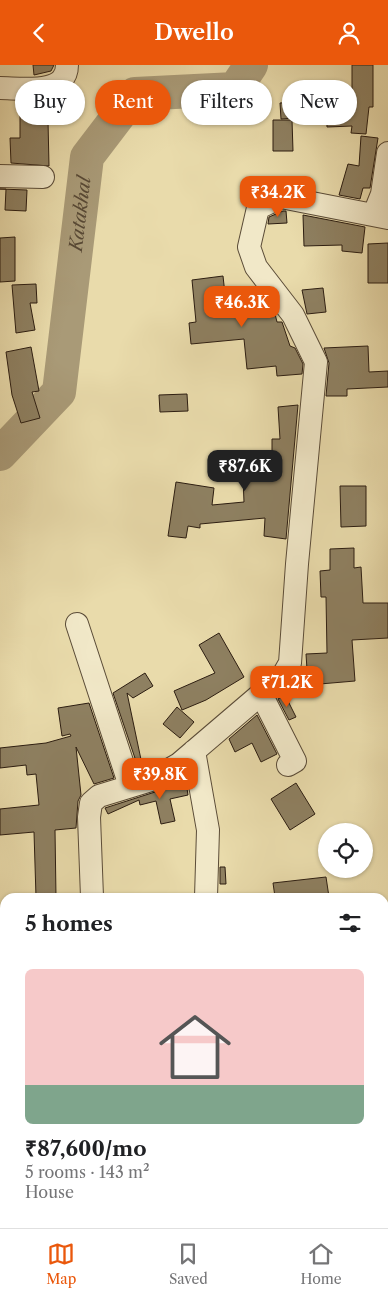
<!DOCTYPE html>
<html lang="en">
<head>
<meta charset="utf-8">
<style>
  :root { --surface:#fff; --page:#f6f6f6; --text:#202124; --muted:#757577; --line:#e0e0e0; --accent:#ea580c }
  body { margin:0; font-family:"Libre Caslon Text",serif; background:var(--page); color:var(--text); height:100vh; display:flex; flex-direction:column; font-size:19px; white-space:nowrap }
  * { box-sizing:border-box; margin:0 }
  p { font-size:16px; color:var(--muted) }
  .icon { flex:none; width:28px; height:28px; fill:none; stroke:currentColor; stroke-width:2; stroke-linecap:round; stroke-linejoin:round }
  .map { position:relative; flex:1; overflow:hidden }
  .side { position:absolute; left:0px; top:828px; width:389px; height:336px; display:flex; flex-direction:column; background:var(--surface); border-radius:15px 15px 0 0; box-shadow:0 1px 4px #0004 }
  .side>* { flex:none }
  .hud { position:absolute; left:15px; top:15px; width:359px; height:45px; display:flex; gap:10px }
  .fabs { position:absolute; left:318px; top:758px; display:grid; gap:10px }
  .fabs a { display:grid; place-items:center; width:55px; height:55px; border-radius:50%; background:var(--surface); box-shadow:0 1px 4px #0004; font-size:25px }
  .price { position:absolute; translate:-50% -42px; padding:0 11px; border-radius:10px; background:var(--accent); color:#fff; font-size:16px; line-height:32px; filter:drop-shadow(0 1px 2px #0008) }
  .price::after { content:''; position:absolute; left:50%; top:30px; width:15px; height:11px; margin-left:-8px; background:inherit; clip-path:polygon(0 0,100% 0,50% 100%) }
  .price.active { background:#222; color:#fff }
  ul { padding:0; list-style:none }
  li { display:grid; align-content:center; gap:10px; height:265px; padding:0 25px }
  li span { display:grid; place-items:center; height:155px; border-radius:8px; color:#555 }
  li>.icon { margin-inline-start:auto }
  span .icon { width:90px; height:90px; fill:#fffc; stroke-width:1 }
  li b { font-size:21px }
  h2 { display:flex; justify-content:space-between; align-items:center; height:60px; padding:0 25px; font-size:21px }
  .pill { padding:0 18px; border-radius:22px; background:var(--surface); box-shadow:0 1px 4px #0004; font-size:18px; line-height:45px }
  .pill.active { background:var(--accent); color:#fff }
  header { display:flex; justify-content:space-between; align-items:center; height:65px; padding:0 25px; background:var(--accent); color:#fff; font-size:22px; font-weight:600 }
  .dock { display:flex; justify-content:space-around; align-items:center; height:70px; border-top:1px solid var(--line); background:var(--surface); font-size:14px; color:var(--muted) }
  .dock a { display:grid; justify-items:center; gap:2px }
  .dock .active { color:var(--accent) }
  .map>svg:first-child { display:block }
</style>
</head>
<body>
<header><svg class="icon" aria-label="back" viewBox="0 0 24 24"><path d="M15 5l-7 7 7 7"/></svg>Dwello<svg class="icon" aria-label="person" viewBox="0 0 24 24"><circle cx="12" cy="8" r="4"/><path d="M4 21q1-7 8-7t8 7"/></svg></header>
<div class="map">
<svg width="388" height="1163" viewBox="0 0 388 1163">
  <rect width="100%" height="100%" fill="#e9dbab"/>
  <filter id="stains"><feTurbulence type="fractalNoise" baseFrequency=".004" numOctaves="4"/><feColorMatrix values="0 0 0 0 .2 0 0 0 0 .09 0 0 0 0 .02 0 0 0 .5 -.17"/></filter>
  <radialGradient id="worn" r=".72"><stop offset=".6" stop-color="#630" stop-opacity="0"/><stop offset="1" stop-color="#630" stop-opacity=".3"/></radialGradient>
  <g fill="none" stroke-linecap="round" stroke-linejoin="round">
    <!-- river -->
    <path stroke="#a99a77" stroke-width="34" id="s1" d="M0 389 59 327 87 92 135 29 235 24 251 0"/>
  </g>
  <!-- building -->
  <path fill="#8e8061" stroke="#2c1d11" d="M33 0H54L51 6 34 10Z
    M352 0H373V42H369L366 69 351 68 352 61 327 62 326 21 352 24Z
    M62 30V56H48L49 101 11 98 10 73H20V37L44 36Z
    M295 37 296 53 281 54 280 38Z
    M273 55H292L293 86H273Z
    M361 71 378 73 370 123H363L360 134 339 130 348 99 359 101Z
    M0 124 27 125 26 146 5 145 6 124Z
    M283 146H286L287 158 268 159 269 152Z
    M303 150 365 162 362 188 342 186V180L304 181Z
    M15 172V216L0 217V173Z
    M388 178V218H368V179Z
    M223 211 226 238H231L232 247 265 235 275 249 277 257H282L290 281 295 283 303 299 302 309 277 311 276 301 247 304 244 274 191 279 189 258 196 257 192 215Z
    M36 219 37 238H30L35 265 16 268 12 220Z
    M323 223 326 247 307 249 302 225Z
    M368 281 369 307 388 306V322L347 324V331H326L329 298 324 283Z
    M31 282 39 326 32 327 40 353 21 358 12 330 6 287Z
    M187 329 188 346 160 347 159 330Z
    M298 340 286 474 264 471 265 453 200 459V463L188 461 186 473 168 471 176 417 214 423 212 440 244 437 243 412H272V374H280L278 342Z
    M340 421H366V461L341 462Z
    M354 483V503L361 502 363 538H388V573L352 575 355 616 308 620 306 589 327 588 326 532H321L320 506 330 505V484Z
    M219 568 244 612 206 635 182 645 174 626 215 608 199 580Z
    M145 608 153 621 133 633 127 628 143 704 139 705 113 628Z
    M285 630 296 652 289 655 278 634Z
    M89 638 114 713 94 719 76 682 81 730 78 736 76 763 55 765 56 832H36L34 767 0 770V744L39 740 36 709 27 710 26 700 0 703V683L46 678 71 671 70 669 62 671 58 643Z
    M177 642 194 657 180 673 163 659Z
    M257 650 277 689 261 697 252 678 235 687 229 674Z
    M185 711 188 730 170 734 175 756 161 759 156 736 140 740 139 735 108 749 105 743 155 727Z
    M296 718 315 749 290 765 271 734Z
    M220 802H225L226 819H220Z
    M326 812 329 832H275L273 818Z"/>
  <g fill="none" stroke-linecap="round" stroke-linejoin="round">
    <!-- street casing -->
    <g stroke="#5b4c38" stroke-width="24">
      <path id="street" d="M0 23C21 23 67 31 67 0
        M0 111 43 112
        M374 149 382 129 388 88
        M77 559 130 721
        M261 629 295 696 288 700
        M194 686 208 765 206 832
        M92 832 89 752 91 738 99 731 151 715 179 699 261 629 278 619 290 598 297 499 316 297 293 250 256 202 249 182 258 143 281 132 388 153
        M0 1039 5 1037
        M0 1114 5 1112
        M0 1129 5 1137
        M18 1159 21 1163"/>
    </g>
    <!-- street -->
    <use href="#street" stroke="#f1e8c8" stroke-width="22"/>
  </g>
  <g text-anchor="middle" stroke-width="4.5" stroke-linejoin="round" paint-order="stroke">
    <!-- water labels -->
    <g font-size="18" font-style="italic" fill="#584935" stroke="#f1e8c8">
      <text dy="6" stroke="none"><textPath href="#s1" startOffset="265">Katakhal</textPath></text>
    </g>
  </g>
  <rect width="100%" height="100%" filter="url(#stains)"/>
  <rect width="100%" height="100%" fill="url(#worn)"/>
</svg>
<div class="fabs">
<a><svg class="icon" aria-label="locate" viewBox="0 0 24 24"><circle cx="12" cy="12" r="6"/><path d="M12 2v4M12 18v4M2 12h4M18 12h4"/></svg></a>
</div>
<b class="price" style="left:278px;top:153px">₹34.2K</b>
<b class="price" style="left:242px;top:263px">₹46.3K</b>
<b class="price active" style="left:245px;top:427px">₹87.6K</b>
<b class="price" style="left:287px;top:643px">₹71.2K</b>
<b class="price" style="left:160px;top:735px">₹39.8K</b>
<div class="hud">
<a class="pill">Buy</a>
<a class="pill active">Rent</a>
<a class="pill">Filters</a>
<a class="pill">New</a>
</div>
<section class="side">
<h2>5 homes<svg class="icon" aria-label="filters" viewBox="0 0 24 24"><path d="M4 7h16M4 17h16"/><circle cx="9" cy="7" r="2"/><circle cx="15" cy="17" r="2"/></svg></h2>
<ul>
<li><span style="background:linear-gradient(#f6c9c9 75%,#7fa58c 0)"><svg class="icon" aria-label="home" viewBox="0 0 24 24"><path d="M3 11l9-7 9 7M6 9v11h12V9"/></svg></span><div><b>₹87,600/mo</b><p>5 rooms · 143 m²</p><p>House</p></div></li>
</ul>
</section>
</div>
<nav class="dock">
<a class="active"><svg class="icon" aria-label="map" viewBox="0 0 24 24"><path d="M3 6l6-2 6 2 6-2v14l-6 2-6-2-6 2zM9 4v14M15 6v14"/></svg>Map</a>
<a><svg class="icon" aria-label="saved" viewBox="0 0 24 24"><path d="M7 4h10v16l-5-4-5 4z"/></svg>Saved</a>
<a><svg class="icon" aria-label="home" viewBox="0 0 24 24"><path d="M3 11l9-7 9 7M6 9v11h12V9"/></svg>Home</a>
</nav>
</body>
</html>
